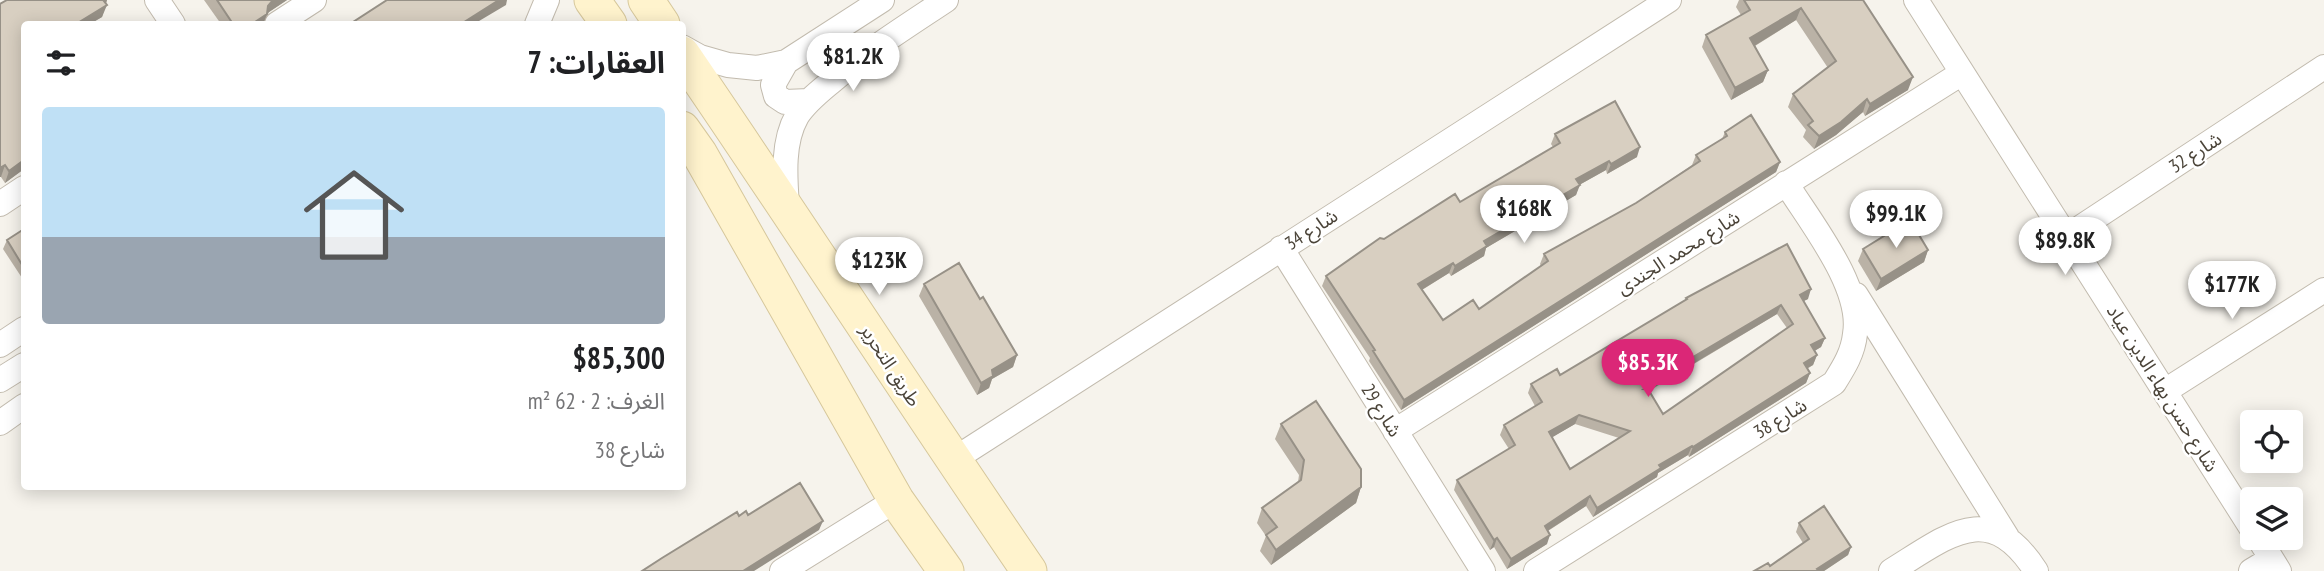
<!DOCTYPE html>
<html lang="ar">
<head>
<meta charset="utf-8">
<style>
  :root { --surface:#fff; --page:#f2f2f2; --text:#202124; --muted:#757577; --line:#e0e0e0; --accent:#db2777 }
  body { margin:0; font-family:"PT Sans Narrow","Noto Sans Arabic",sans-serif; background:var(--page); color:var(--text); direction:rtl; height:100vh; display:flex; flex-direction:column; font-size:26px; white-space:nowrap }
  * { box-sizing:border-box; margin:0 }
  p { font-size:23px; color:var(--muted) }
  .icon { flex:none; width:38px; height:38px; fill:none; stroke:currentColor; stroke-width:2; stroke-linecap:round; stroke-linejoin:round }
  .map { position:relative; flex:1; overflow:hidden; direction:ltr }
  .details { position:absolute; left:21px; top:21px; width:665px; height:469px; display:flex; flex-direction:column; background:var(--surface); border-radius:7px; box-shadow:0 4px 18px #0003; direction:rtl }
  .details>* { flex:none }
  .buttons { position:absolute; left:2240px; top:410px; display:grid; gap:14px }
  .buttons a { display:grid; place-items:center; width:63px; height:63px; border-radius:7px; background:var(--surface); box-shadow:0 4px 18px #0003; font-size:35px }
  .price { position:absolute; translate:-50% -60px; padding:0 16px; border-radius:24px; background:#fff; color:#222; font-size:23px; line-height:46px; filter:drop-shadow(0 2px 4px #0008) }
  .price::after { content:''; position:absolute; left:50%; top:42px; width:21px; height:16px; margin-left:-10px; background:inherit; clip-path:polygon(0 0,100% 0,50% 100%) }
  .price.active { background:var(--accent); color:#fff }
  ul { padding:0; list-style:none }
  li { display:grid; align-content:center; gap:14px; height:371px; padding:0 21px }
  li+li { border-top:2px solid var(--line) }
  li span { display:grid; place-items:center; height:217px; border-radius:7px; color:#555 }
  li>.icon { margin-inline-start:auto }
  span .icon { width:126px; height:126px; fill:#fffc; stroke-width:1 }
  li b { font-size:30px }
  h2 { display:flex; justify-content:space-between; align-items:center; height:84px; padding:0 21px; font-size:30px }
  .map>svg:first-child { display:block }
</style>
</head>
<body>
<div class="map">
<svg width="2324" height="571" viewBox="0 0 2324 571">
  <rect width="100%" height="100%" fill="#f6f3ec"/>
  <g fill="none" stroke-linecap="round" stroke-linejoin="round">
    <!-- street casing -->
    <g stroke="#c2bbae" stroke-width="26">
      <path id="street" d="M157 0 173 24
        M1916 0 2252 529
        M277 24 314 0
        M537 24 547 0
        M682 47 700 57 728 65 757 68 786 62 882 0
        M786 62 773 85 776 96 785 102 809 101
        M0 204 24 188
        M787 206C785 178 782 142 797 116 806 102 819 92 831 82 867 51 907 26 946 0
        M2066 237 2324 67
        M1281 248 1483 571
        M1856 295 2007 537
        M0 345 24 329
        M0 380 24 365
        M2165 391 2324 290
        M0 423 24 406
        M1395 431 1962 73
        M953 460 1669 0
        M2258 537 2279 571
        M782 571 896 500
        M1536 571 1834 383C1844 367 1853 353 1855 334 1863 287 1810 222 1786 183
        M1891 571C1948 536 1989 498 2036 571
        M2251 571 2271 559"/>
    </g>
    <!-- secondary casing -->
    <g stroke="#d6c79b" stroke-width="37">
      <path id="secondary" d="M592 0 609 24
        M646 0 662 24
        M682 54C799 225 912 400 1029 571
        M682 129 699 153 896 500 946 571"/>
    </g>
    <!-- street -->
    <use href="#street" stroke="#fff" stroke-width="24"/>
    <!-- secondary -->
    <use href="#secondary" stroke="#fff3cd" stroke-width="35"/>
  </g>
  <!-- wall -->
  <path fill="#bab2a6" fill-rule="evenodd" d="M7 0H107L102 17 90 24H24V169L5 183 1 177Z
    M204 0H287L269 12 263 24H221Z
    M1739 0H1863L1908 90 1865 116 1863 112 1836 135 1814 149 1803 137 1806 130 1788 107 1793 94 1828 68 1796 20 1755 46 1768 70 1763 82 1731 100 1702 47 1706 35 1741 15 1736 7Z
    M1725 132 1780 162 1776 172 1401 410 1369 361 1370 358 1322 286 1326 276 1384 239 1460 202 1553 147 1551 144 1555 134 1637 157 1607 174 1606 170 1579 185 1576 195 1486 248 1484 256 1451 276 1449 273 1422 290 1443 320 1479 309 1541 266 1540 264 1544 254 1636 203 1692 165 1696 155 1722 139Z
    M24 229V281L3 249 7 240Z
    M1863 249 1928 250 1924 262 1876 291 1858 261Z
    M924 284 980 299 1017 355 1013 367 992 379 989 388 977 395 919 296Z
    M1686 298 1808 299 1803 301 1825 338 1821 347 1814 351 1817 355 1813 365 1807 369 1810 373 1806 383 1689 457 1688 455 1658 473 1657 477 1593 517 1586 506 1548 531 1547 544 1507 569 1494 547 1490 550 1454 490 1457 480 1509 449 1500 435 1504 425 1535 406 1528 393 1531 384 1560 375 1685 301ZM1777 314 1787 328 1663 414 1649 391ZM1575 424 1619 438 1570 469 1552 437Z
    M1281 424 1361 487 1356 503 1271 565 1260 551 1266 536 1257 523 1262 508 1298 482 1299 475 1275 439Z
    M1799 523 1851 547 1848 555 1824 571H1754L1770 566 1803 543 1796 532Z"/>
  <!-- shaded-wall -->
  <path fill="#979187" d="M103 0H107L105 6 107 5 102 17 90 24H76Z
    M273 0H287L269 12 266 15 267 14 263 24H252Z
    M499 0H507L506 5 474 24H461Z
    M1801 8 1796 20 1746 51 1750 38Z
    M1768 70 1763 82 1731 100 1735 88Z
    M1913 77 1908 90 1865 116 1870 104Z
    M1867 99 1863 112 1836 135 1814 149 1819 136Z
    M1640 147 1637 157 1607 174 1611 164Z
    M24 160V169L5 183 9 171Z
    M1609 161 1606 170 1572 189 1576 179Z
    M1780 162 1776 172 1401 410 1404 400Z
    M5 165 1 177H0V168Z
    M1580 185 1576 195 1486 248 1484 256 1451 276 1455 266 1484 241Z
    M1928 250 1924 262 1876 291 1881 279Z
    M1453 263 1449 273 1415 294 1418 284Z
    M1811 289 1808 299 1796 305 1800 295Z
    M1781 305 1777 314 1644 393 1646 385Z
    M1825 338 1821 347 1808 355 1811 345Z
    M1017 355 1013 367 992 379 989 388 977 395 981 383 992 370Z
    M1817 355 1813 365 1800 372 1804 363Z
    M1810 373 1806 383 1689 457 1693 447Z
    M1579 415 1575 424 1546 441 1549 432Z
    M1692 446 1688 455 1658 473 1657 477 1593 517 1597 508 1659 465Z
    M1361 487 1356 503 1271 565 1276 550Z
    M1590 496 1586 506 1541 535 1545 526Z
    M823 521 819 530 754 571H743Z
    M1550 535 1547 544 1507 569 1511 559Z
    M1497 538 1494 547 1490 550 1494 540Z
    M1851 547 1848 555 1824 571H1817V569Z"/>
  <!-- building -->
  <path fill="#d8cfc1" stroke="#979187" stroke-width="2" fill-rule="evenodd" d="M7 0H103L107 5 76 24H24V160L9 171 5 165 0 168V4Z
    M217 0H273L268 6 267 14 252 24H233Z
    M387 0H499L461 24H350Z
    M1744 0H1863L1913 77 1870 104 1867 99 1841 122 1819 136 1808 125 1813 121 1793 94 1836 61 1801 8 1750 38 1768 70 1735 88 1706 35 1750 10Z
    M1615 101 1640 147 1611 164 1609 161 1576 179 1580 185 1484 241 1487 246 1455 266 1453 263 1418 284 1443 320 1473 300 1479 309 1548 261 1544 254 1636 203 1700 161 1696 155 1727 136 1725 132 1751 115 1780 162 1404 400 1373 351 1375 350 1326 276 1380 238 1384 239 1455 194 1460 202 1560 143 1555 134Z
    M1910 220 1928 250 1881 279 1863 249Z
    M24 229V268L7 240Z
    M1787 244 1811 289 1800 295 1825 338 1811 345 1817 355 1804 363 1810 373 1693 447 1692 446 1659 465 1661 468 1597 508 1590 496 1545 526 1550 535 1511 559 1497 538 1494 540 1457 480 1515 445 1504 425 1542 402 1531 384 1557 369 1560 375 1687 299 1686 298ZM1781 305 1793 324 1663 414 1648 389H1644L1647 387 1646 385ZM1579 415 1630 431 1570 469 1549 432Z
    M959 263 980 299 983 297 1017 355 992 370 993 376 981 383 924 284Z
    M1316 401 1361 469V487L1276 550 1266 535 1277 527 1262 508 1301 480 1304 460 1281 424Z
    M800 483 823 521 743 571H642L662 558 737 512 739 516 746 511 748 515Z
    M1824 506 1851 547 1817 569 1819 571H1754L1768 563 1770 566 1809 539 1799 523Z"/>
  <g text-anchor="middle" stroke-width="5" stroke-linejoin="round" paint-order="stroke">
    <!-- street labels -->
    <g font-size="19" fill="#4b4439" stroke="#fff">
      <text transform="translate(2195 152) rotate(-33)" y="7">شارع 32</text>
      <text transform="translate(1311 229) rotate(-33)" y="7">شارع 34</text>
      <text transform="translate(1678 252) rotate(-32)" y="7">شارع محمد الجندى</text>
      <text transform="translate(891 365) rotate(57)" y="7">طريق التحرير</text>
      <text transform="translate(2163 388) rotate(58)" y="7">شارع حسن بهاء الدين عياد</text>
      <text transform="translate(1382 410) rotate(58)" y="7">شارع 29</text>
      <text transform="translate(1780 418) rotate(-32)" y="7">شارع 38</text>
    </g>
  </g>
</svg>
<div class="buttons">
<a><svg class="icon" aria-label="locate" viewBox="0 0 24 24"><circle cx="12" cy="12" r="6"/><path d="M12 2v4M12 18v4M2 12h4M18 12h4"/></svg></a>
<a><svg class="icon" aria-label="layers" viewBox="0 0 24 24"><path d="M12 4l9 5-9 5-9-5zM3 14l9 5 9-5"/></svg></a>
</div>
<b class="price" style="left:853px;top:93px">$81.2K</b>
<b class="price" style="left:1524px;top:245px">$168K</b>
<b class="price" style="left:1896px;top:250px">$99.1K</b>
<b class="price" style="left:2065px;top:277px">$89.8K</b>
<b class="price" style="left:879px;top:297px">$123K</b>
<b class="price" style="left:2232px;top:321px">$177K</b>
<b class="price active" style="left:1648px;top:399px">$85.3K</b>
<section class="details">
<h2>العقارات: 7<svg class="icon" aria-label="filters" viewBox="0 0 24 24"><path d="M4 7h16M4 17h16"/><circle cx="9" cy="7" r="2"/><circle cx="15" cy="17" r="2"/></svg></h2>
<ul>
<li><span style="background:linear-gradient(#bfe0f5 60%,#9aa5b1 0)"><svg class="icon" aria-label="home" viewBox="0 0 24 24"><path d="M3 11l9-7 9 7M6 9v11h12V9"/></svg></span><div><b>$85,300</b><p>الغرف: 2 · 62 m²</p><p>شارع 38</p></div></li>
</ul>
</section>
</div>
</body>
</html>
